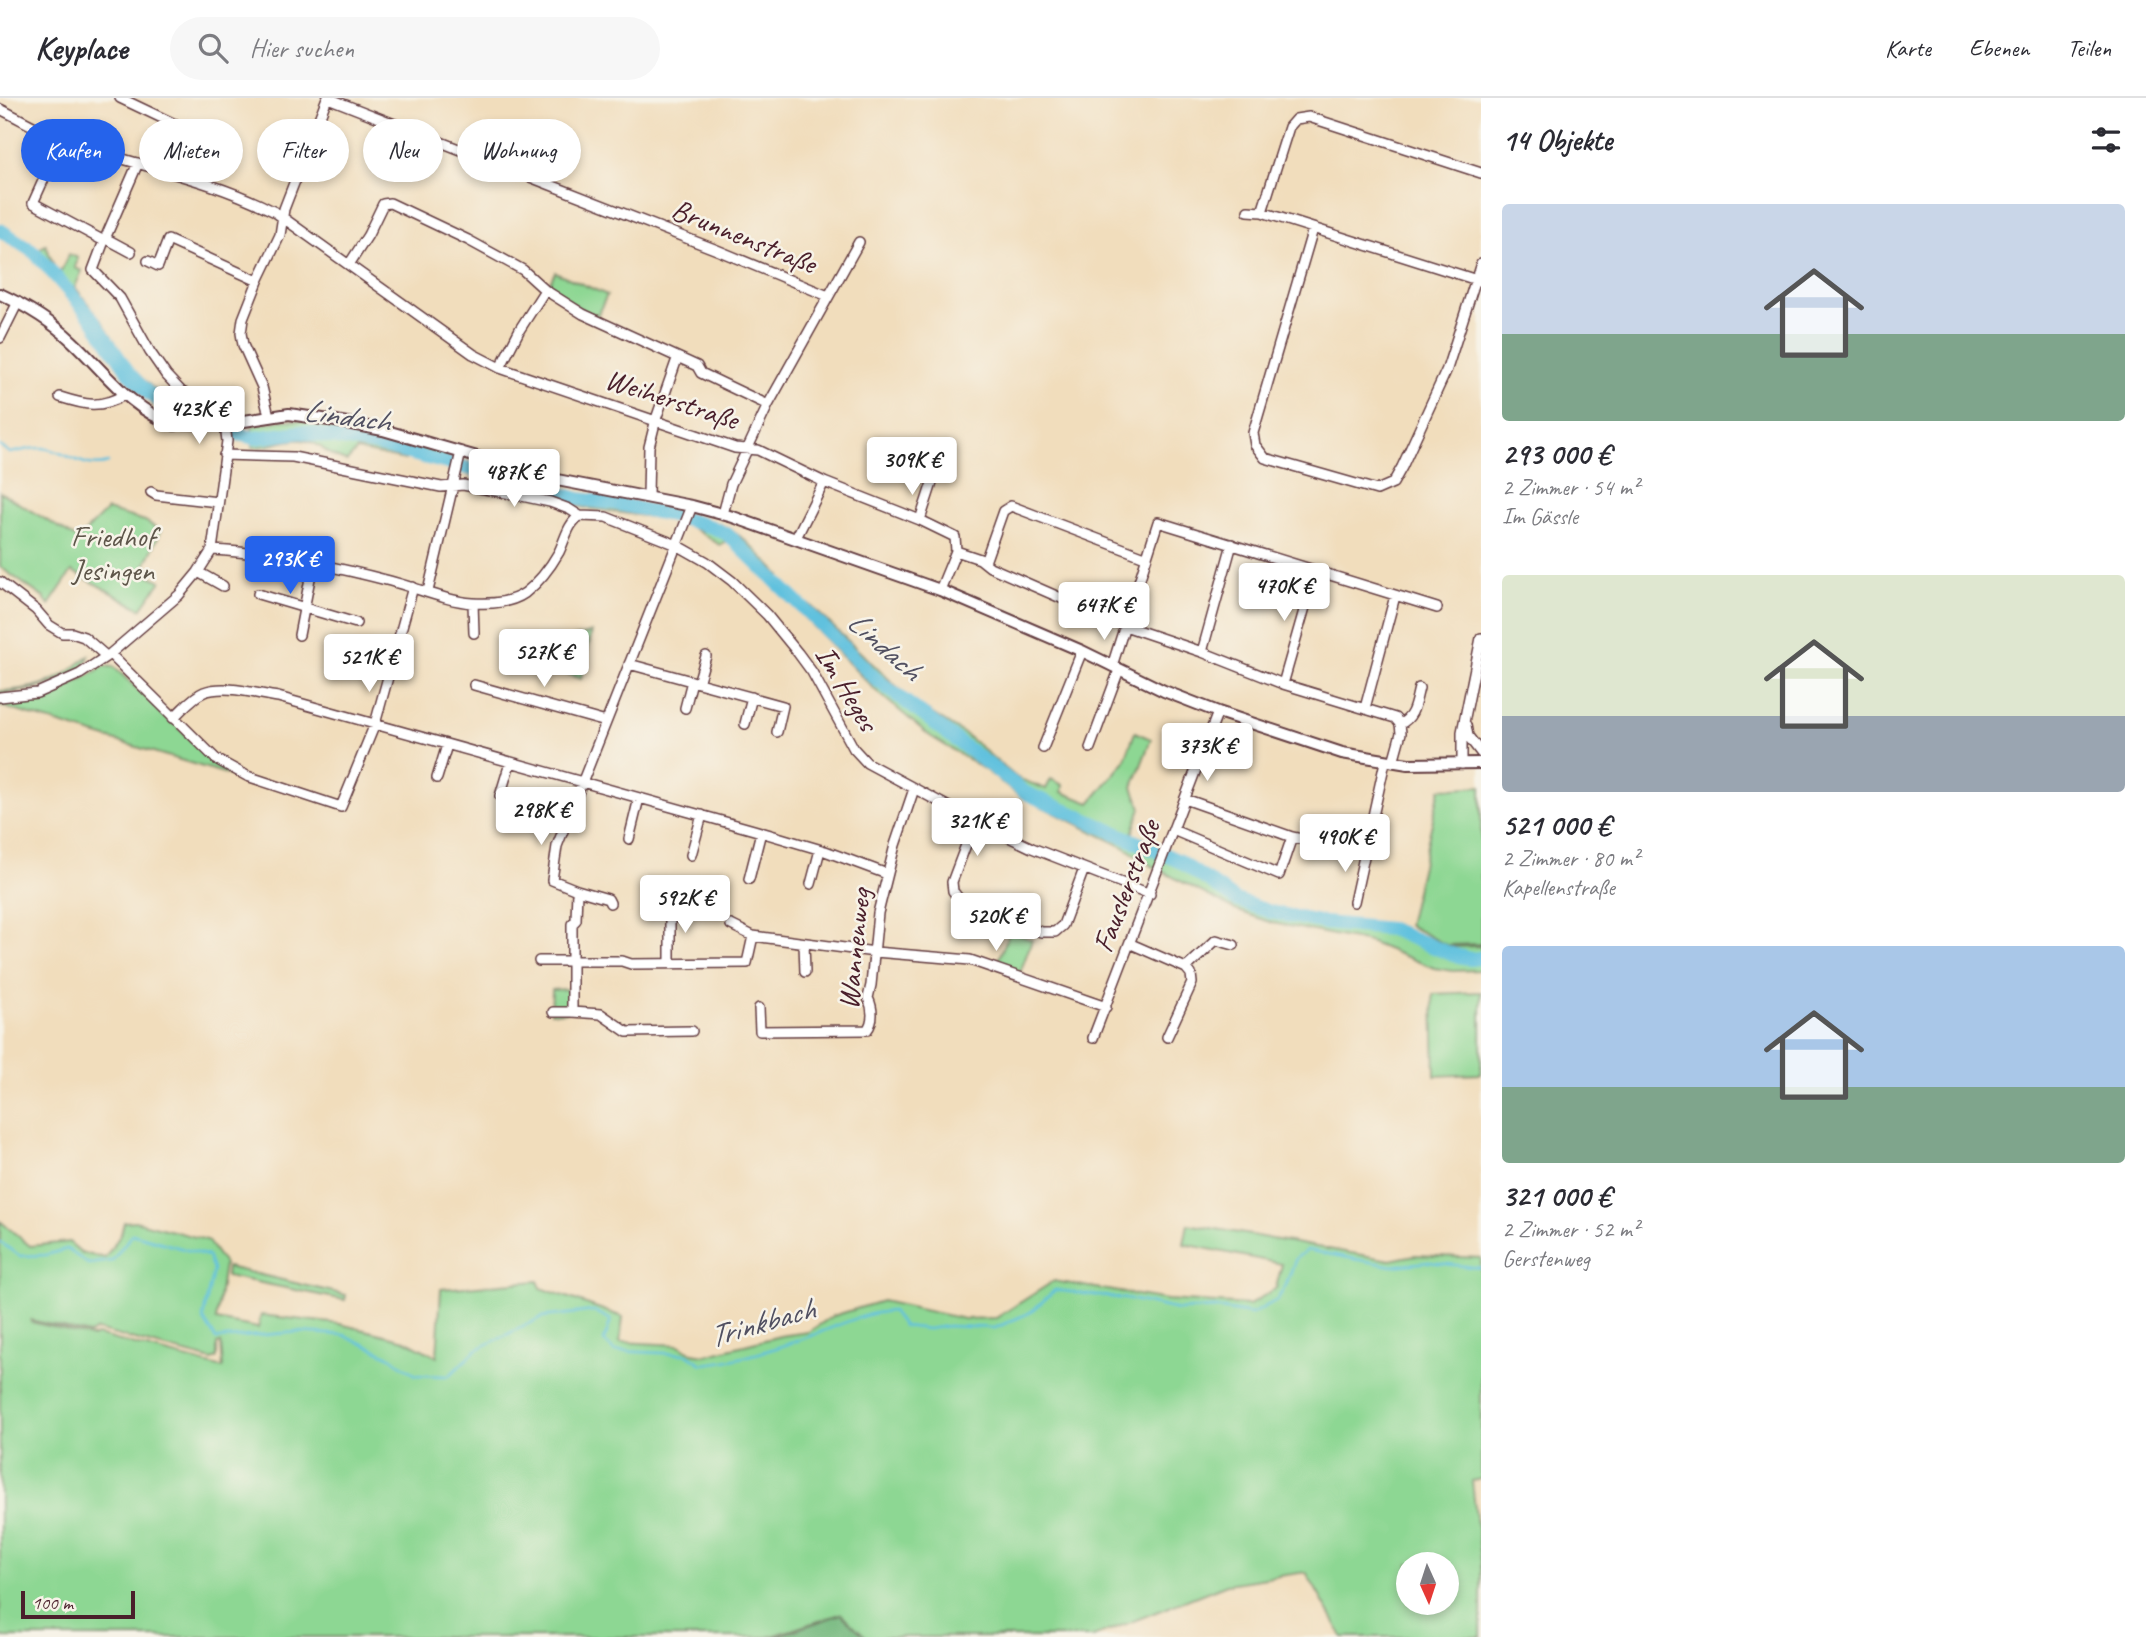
<!DOCTYPE html>
<html lang="de">
<head>
<meta charset="utf-8">
<style>
  :root { --surface:#fff; --page:#f7f7f7; --text:#2b2b33; --muted:#7c7c81; --line:#e1e1e2; --accent:#2563eb }
  body { margin:0; font-family:Caveat,sans-serif; background:var(--page); color:var(--text); height:100vh; display:flex; flex-direction:column; font-size:26px; white-space:nowrap }
  * { box-sizing:border-box; margin:0 }
  p { font-size:23px; color:var(--muted) }
  .icon { flex:none; width:38px; height:38px; fill:none; stroke:currentColor; stroke-width:2; stroke-linecap:round; stroke-linejoin:round }
  .map { position:relative; flex:1; overflow:hidden }
  .drawer { display:flex; flex-direction:column; background:var(--surface); width:665px }
  .drawer>* { flex:none }
  .hud { position:absolute; left:21px; top:21px; width:665px; height:63px; display:flex; gap:14px }
  .needle { width:46px; rotate:177deg }
  .controls { position:absolute; left:1396px; top:1454px; display:grid; gap:14px }
  .controls a { display:grid; place-items:center; width:63px; height:63px; border-radius:50%; background:var(--surface); box-shadow:0 4px 10px #0003; font-size:35px }
  .scale { position:absolute; left:21px; bottom:18px; width:114px; box-sizing:border-box; padding-left:7px; border:4px solid #4a1f2b; border-top:0; font-size:19px; line-height:24px; white-space:nowrap; color:#4a1f2b; -webkit-text-stroke:5px #f7f3e8; paint-order:stroke }
  .price { position:absolute; translate:-50% -60px; padding:0 16px; border-radius:7px; background:#fff; color:#222; font-size:23px; line-height:46px; filter:drop-shadow(0 2px 4px #0008) }
  .price::after { content:''; position:absolute; left:50%; top:42px; width:21px; height:16px; margin-left:-10px; background:inherit; clip-path:polygon(0 0,100% 0,50% 100%) }
  .price.current { background:var(--accent); color:#fff }
  ul { padding:0; list-style:none }
  li { display:grid; align-content:center; gap:14px; height:371px; padding:0 21px }
  li span { display:grid; place-items:center; height:217px; border-radius:7px; color:#555 }
  li>.icon { margin-inline-start:auto }
  span .icon { width:126px; height:126px; fill:#fffc; stroke-width:1 }
  li b { font-size:30px }
  h2 { display:flex; justify-content:space-between; align-items:center; height:84px; padding:0 21px; font-size:30px }
  .tag { padding:0 24px; border-radius:32px; background:var(--surface); box-shadow:0 4px 10px #0003; font-size:24px; line-height:63px }
  .tag.current { background:var(--accent); color:#fff }
  header { display:flex; align-items:center; gap:42px; box-sizing:border-box; height:98px; padding:0 35px; background:var(--surface); border-bottom:2px solid var(--line) }
  header strong { font-size:33px }
  nav { display:flex; gap:38px; margin-inline-start:auto; font-size:24px }
  .search { width:490px; height:63px; background:var(--page); display:flex; align-items:center; gap:18px; box-sizing:border-box; padding:0 24px; border-radius:38px; color:var(--muted); font-size:26px }
  main { display:flex; flex:1; min-height:0 }
  .map>svg:first-child { display:block }
</style>
</head>
<body>
<header>
<strong>Keyplace</strong>
<div class="search"><svg class="icon" aria-label="search" viewBox="0 0 24 24"><circle cx="10" cy="10" r="6"/><path d="M15 15l6 6"/></svg>Hier suchen</div>
<nav><a>Karte</a><a>Ebenen</a><a>Teilen</a></nav>
</header>
<main>
<div class="map">
<svg width="1481" height="1539" viewBox="0 0 1481 1539">
  <rect width="100%" height="100%" fill="#f7f3e8"/>
  <filter id="ink" filterUnits="userSpaceOnUse"><feTurbulence type="fractalNoise" baseFrequency=".0143" numOctaves="2"/><feDisplacementMap in="SourceGraphic" scale="14" xChannelSelector="R" yChannelSelector="G"/><feConvolveMatrix kernelMatrix="1 2 1 2 8 2 1 2 1" color-interpolation-filters="sRGB"/></filter>
  <filter id="wash" filterUnits="userSpaceOnUse"><feTurbulence type="fractalNoise" baseFrequency=".00686" numOctaves="4" result="noise"/><feDisplacementMap in="SourceGraphic" scale="28" xChannelSelector="R" yChannelSelector="G"/><feGaussianBlur stdDeviation="1.57" result="paint"/><feColorMatrix in="noise" values="0 0 0 0 0 0 0 0 0 0 0 0 0 0 0 0 0 1.4 0 .05"/><feComposite in="paint" operator="in"/></filter>
  <g filter="url(#wash)">
    <rect width="100%" height="100%" fill="#f1ddbc"/>
    <!-- green -->
    <path fill="#8dd793" stroke="#6c7b5f" stroke-width="2" fill-rule="evenodd" d="M46 147 55 171 61 173 69 156 78 160 75 170 82 173 75 189 104 226 133 272 155 292 152 296 130 274 93 219 36 152Z
      M555 174 607 197 596 220 547 190Z
      M284 322C340 323 395 341 448 356L451 364 412 353 405 362 357 352 347 363C326 359 322 344 302 342 284 340 269 351 252 349V328Z
      M479 376 588 405 590 398 675 414 680 423 586 410 479 386Z
      M0 394 78 441 107 412 145 423 161 433 142 474 161 483 141 511 72 473 49 507 44 500 0 469Z
      M701 422C733 423 759 456 780 477L771 485 727 442 720 447 693 430Z
      M810 507 912 603 966 637 1017 680 1046 691 1051 681 1063 687 1062 694 1090 705 1124 664 1135 634 1151 641 1133 689 1141 710 1132 736 1175 756 1238 799 1252 804 1329 823 1393 826 1448 849 1481 848V872L1453 873 1434 870 1369 844 1273 825 1235 812 1152 768 1124 749 1018 697 985 672 930 638 875 592 800 515Z
      M592 534 581 581 537 566 542 549Z
      M89 558C82 584 23 594 0 596V593C24 592 51 587 71 572 77 567 82 562 89 558Z
      M104 568 114 569 201 651 243 681 0 608 3 603C48 602 67 592 104 568Z
      M1481 688V846L1446 847 1408 827 1440 691Z
      M1010 833 1032 842 1020 875 996 867Z
      M567 891V914L551 915 552 892Z
      M1481 894V976L1435 978 1433 896Z
      M0 1123 30 1148 69 1144 82 1155 105 1160 121 1136 124 1124 135 1123 207 1142 224 1166 216 1222 258 1230 261 1217 340 1226 405 1242 437 1259 441 1191 538 1183 541 1190 623 1219 620 1244 679 1247 692 1255 705 1257 780 1238 808 1234 833 1218 882 1203 964 1221 996 1220 1054 1183 1167 1202 1249 1207 1276 1190 1282 1166 1184 1146 1188 1126 1390 1162 1415 1157 1481 1160V1381L1472 1383 1481 1464V1539H1343L1306 1474 1227 1486 1093 1539H866L841 1516 769 1539H0ZM31 1222 89 1236 97 1232 212 1262 217 1260V1246L221 1245 223 1270 97 1237 92 1239 31 1224ZM1409 1466H1447V1505H1409Z
      M227 1169 346 1197 345 1202 226 1178Z"/>
    <!-- forest -->
    <path fill="#72b87d" stroke="#5e6c54" stroke-width="2" d="M841 1516 866 1539H769L777 1538Z"/>
    <g fill="none" stroke-linecap="round" stroke-linejoin="round">
      <!-- stream -->
      <path stroke="#60c1de" stroke-width="2.5" d="M0 348 10 355C21 353 32 349 43 350 66 353 85 373 108 365
        M0 1144 20 1158 45 1157 67 1151 88 1166 112 1163 132 1136 208 1158 213 1172 203 1220 216 1241 298 1234 344 1237 389 1258 416 1277 449 1278 476 1252 542 1219 594 1213 611 1222 604 1243 614 1253 687 1256 702 1266C739 1263 779 1250 813 1237 840 1227 863 1215 892 1213L903 1228 928 1231 948 1228 995 1230 1031 1214 1055 1192 1134 1202 1178 1212 1215 1210 1252 1216 1277 1202 1286 1187 1296 1160 1307 1152 1392 1168 1429 1164 1481 1170"/>
      <!-- river -->
      <path stroke="#60c1de" stroke-width="14" d="M0 132 34 154 92 220 129 275 149 296 166 307
        M238 336 254 340 302 334 372 346 518 383 579 401 613 405 674 418 712 429 727 436 877 582 1026 695 1179 763 1236 802 1271 814 1325 825 1390 831 1451 856 1470 861 1481 860"/>
    </g>
  </g>
  <g filter="url(#ink)">
    <g fill="none" stroke-linecap="round" stroke-linejoin="round">
      <!-- minor casing -->
      <g stroke="#633c41" stroke-width="12">
        <path id="minor" d="M120 0 204 40 208 47 198 81
          M328 0 717 152 828 198
          M0 11C23 22 45 36 69 44 139 69 207 79 275 114L473 256 500 270 735 350 758 352 824 384 920 422 955 439 956 453 980 461 990 469 1125 528 1202 554 1283 586 1395 620 1400 626 1401 635 1393 664
          M62 41 33 105 104 143 93 172 120 200 150 254 166 277 182 294 214 306
          M1248 113 1262 114 1480 183
          M1262 114 1289 29 1296 21 1309 19 1481 75
          M1313 131 1253 335 1255 347 1265 360 1377 392 1393 385 1402 369 1447 271 1481 165
          M105 140 131 154
          M104 143 138 65
          M148 163 158 168 168 142 258 183
          M350 165 368 137 383 106 390 105 468 142 523 172 545 192 583 216 697 268 701 275 768 307
          M0 240 18 204
          M500 270 520 231 545 192
          M60 299C85 307 100 311 124 297
          M269 318 262 289 243 247 241 235 243 221 258 183 280 137 284 111 327 0
          M170 325 182 294
          M224 357 293 359 441 389 463 387 517 397 550 404 569 411 580 418 606 419 677 447 707 464 732 483 767 517 798 555 812 574 854 651 867 665 975 723 1032 750 1150 796
          M151 394 156 397 218 404
          M648 398 649 349 656 321 677 261
          M723 416 731 386 768 307 859 144
          M920 422 932 385
          M796 440 824 384
          M212 452C272 455 332 468 390 483 417 490 446 503 473 505 489 506 511 505 525 495 538 485 551 468 559 454 565 442 568 425 580 418
          M985 464 1003 413 1011 408 1145 459
          M198 474 223 488
          M0 484 36 512 49 527 62 535H72L84 539 106 558
          M940 492 956 453
          M428 493 461 354
          M258 496 356 525
          M473 505 474 535
          M299 537 313 465
          M1202 554 1232 446
          M110 556 216 661 247 678 341 709 375 626 413 489
          M629 566 783 608 777 634
          M1112 568 1158 424 1437 510
          M698 585 706 558
          M1283 586 1315 474
          M474 587 606 624
          M0 599 37 595 80 576 110 556 179 497 198 474 212 452 227 343 225 326
          M685 610 692 583
          M1365 610 1395 498
          M173 620C183 611 192 599 204 594 225 586 256 596 278 599L754 732 825 753 887 776
          M745 626 752 599
          M1400 626C1415 619 1415 604 1419 590
          M1466 627 1468 638 1481 655
          M1043 650 1082 553
          M1090 650 1119 572
          M1462 666V634L1481 540
          M437 680 447 647
          M500 698 510 665
          M1185 701 1292 739 1365 754 1385 664
          M975 723 952 784 953 793 959 801 1041 834H1055L1063 827 1084 771
          M1173 732 1279 777 1292 739
          M629 741 639 700
          M691 757 702 717
          M749 781 761 734
          M811 786 820 752
          M577 792 608 801 610 805
          M1354 804 1365 754
          M670 808V865
          M731 827 753 838
          M804 845 805 874
          M1131 846 1186 870 1191 876 1192 885 1167 939
          M539 863H622L631 866 747 865 753 838 875 854 970 862 1106 909
          M1186 870 1216 842 1234 847
          M759 910 760 933 867 932C874 923 873 910 868 900L871 887 878 815 895 747 914 691
          M553 914H572
          M692 933 627 934 601 916 572 914V826L576 822 577 792 552 782 557 748 692 408
          M1093 940 1218 614"/>
      </g>
      <!-- major casing -->
      <g stroke="#633c41" stroke-width="14">
        <path id="major" d="M0 196C26 208 51 223 72 243 105 274 131 312 175 327
          M170 325 225 326 289 316 336 323 383 332 557 382 692 408 733 419 940 492 1082 553 1164 593 1218 614 1342 655 1408 666 1481 665"/>
      </g>
      <!-- minor -->
      <use href="#minor" stroke="#fff" stroke-width="9"/>
      <!-- major -->
      <use href="#major" stroke="#fff" stroke-width="10"/>
    </g>
  </g>
  <g text-anchor="middle" stroke-width="5" stroke-linejoin="round" paint-order="stroke">
    <!-- street labels -->
    <g font-size="30" fill="#4a1f2b" stroke="#f7f3e8">
      <text transform="translate(744 138) rotate(22)" y="10">Brunnenstraße</text>
      <text transform="translate(672 301) rotate(18)" y="10">Weiherstraße</text>
      <text transform="translate(847 590) rotate(59)" y="10">Im Heges</text>
      <text transform="translate(1126 788) rotate(-69)" y="10">Fauslerstraße</text>
      <text transform="translate(854 851) rotate(-84)" y="10">Wannenweg</text>
    </g>
    <!-- park labels -->
    <g font-size="30" fill="#5e564a" stroke="#f7f3e8">
      <text x="113" y="448">Friedhof<tspan x="113" dy="34">Jesingen</tspan></text>
    </g>
    <!-- water labels -->
    <g font-size="32" font-style="italic" fill="#515061" stroke="#f7f3e8">
      <text transform="translate(347 317) rotate(8)" y="11">Lindach</text>
      <text transform="translate(885 547) rotate(42)" y="11">Lindach</text>
      <text transform="translate(761 1224) rotate(-16)" y="11">Trinkbach</text>
    </g>
  </g>
</svg>
<div class="controls">
<a><svg class="needle" viewBox="-14 -14 28 28"><path d="M0-13l5 13h-10z" fill="#e53935"/><path d="M0 13l5-13h-10z" fill="#7c7c81"/></svg></a>
</div>
<div class="scale">100 m</div>
<b class="price" style="left:199px;top:348px">423K €</b>
<b class="price" style="left:912px;top:399px">309K €</b>
<b class="price" style="left:514px;top:411px">487K €</b>
<b class="price current" style="left:290px;top:498px">293K €</b>
<b class="price" style="left:1284px;top:525px">470K €</b>
<b class="price" style="left:1104px;top:544px">647K €</b>
<b class="price" style="left:544px;top:591px">527K €</b>
<b class="price" style="left:369px;top:596px">521K €</b>
<b class="price" style="left:1207px;top:685px">373K €</b>
<b class="price" style="left:541px;top:749px">298K €</b>
<b class="price" style="left:977px;top:760px">321K €</b>
<b class="price" style="left:1345px;top:776px">490K €</b>
<b class="price" style="left:685px;top:837px">592K €</b>
<b class="price" style="left:996px;top:855px">520K €</b>
<div class="hud">
<a class="tag current">Kaufen</a>
<a class="tag">Mieten</a>
<a class="tag">Filter</a>
<a class="tag">Neu</a>
<a class="tag">Wohnung</a>
</div>
</div>
<section class="drawer">
<h2>14 Objekte<svg class="icon" aria-label="filters" viewBox="0 0 24 24"><path d="M4 7h16M4 17h16"/><circle cx="9" cy="7" r="2"/><circle cx="15" cy="17" r="2"/></svg></h2>
<ul>
<li><span style="background:linear-gradient(#c9d6e8 60%,#7fa58c 0)"><svg class="icon" aria-label="home" viewBox="0 0 24 24"><path d="M3 11l9-7 9 7M6 9v11h12V9"/></svg></span><div><b>293 000 €</b><p>2 Zimmer · 54 m²</p><p>Im Gässle</p></div></li>
<li><span style="background:linear-gradient(#dfe7d0 65%,#9aa5b1 0)"><svg class="icon" aria-label="home" viewBox="0 0 24 24"><path d="M3 11l9-7 9 7M6 9v11h12V9"/></svg></span><div><b>521 000 €</b><p>2 Zimmer · 80 m²</p><p>Kapellenstraße</p></div></li>
<li><span style="background:linear-gradient(#a9c7e8 65%,#7fa58c 0)"><svg class="icon" aria-label="home" viewBox="0 0 24 24"><path d="M3 11l9-7 9 7M6 9v11h12V9"/></svg></span><div><b>321 000 €</b><p>2 Zimmer · 52 m²</p><p>Gerstenweg</p></div></li>
</ul>
</section>
</main>
</body>
</html>
